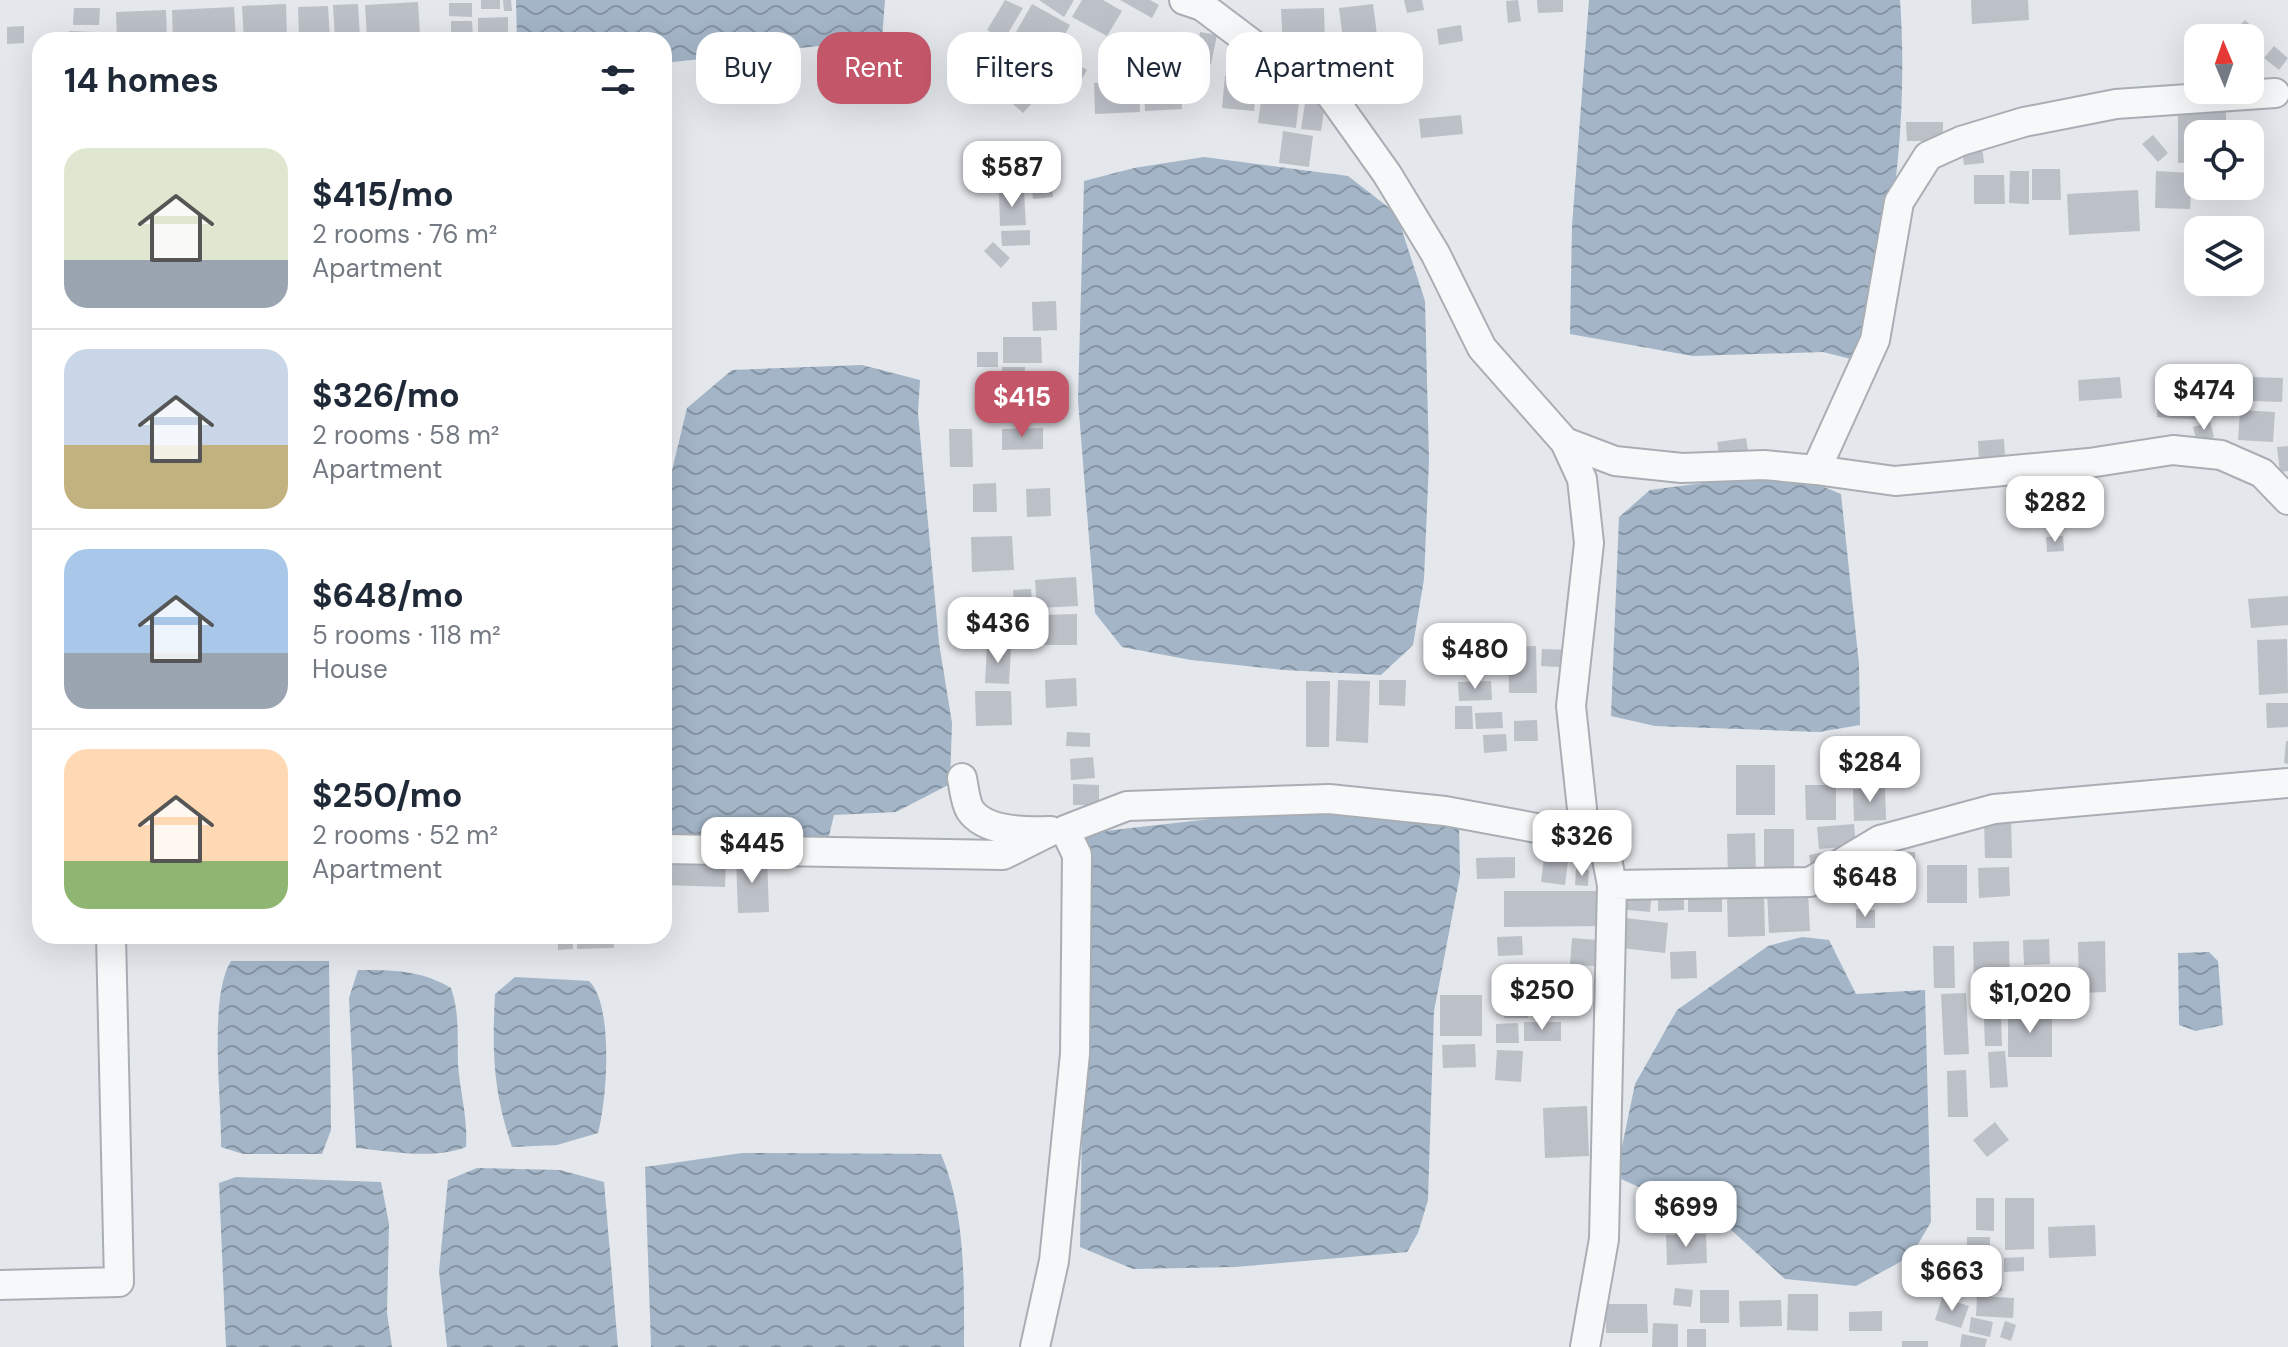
<!DOCTYPE html>
<html lang="en">
<head>
<meta charset="utf-8">
<style>
  :root { --surface:#fff; --page:#f2f2f3; --text:#1f2937; --muted:#747a83; --line:#e0e1e3; --accent:#c35669 }
  body { margin:0; font-family:"DM Sans",sans-serif; background:var(--page); color:var(--text); height:100vh; display:flex; flex-direction:column; font-size:30px; white-space:nowrap }
  * { box-sizing:border-box; margin:0 }
  p { font-size:26px; color:var(--muted) }
  .icon { flex:none; width:44px; height:44px; fill:none; stroke:currentColor; stroke-width:2; stroke-linecap:round; stroke-linejoin:round }
  .map { position:relative; flex:1; overflow:hidden }
  .side { position:absolute; left:32px; top:32px; width:640px; height:912px; display:flex; flex-direction:column; background:var(--surface); border-radius:24px; box-shadow:0 8px 32px #0002 }
  .side>* { flex:none }
  .banner { position:absolute; left:696px; top:32px; width:760px; height:72px; display:flex; gap:16px }
  .needle { width:52px; rotate:358deg }
  .controls { position:absolute; left:2184px; top:24px; display:grid; gap:16px }
  .controls a { display:grid; place-items:center; width:80px; height:80px; border-radius:16px; background:var(--surface); box-shadow:0 8px 32px #0002; font-size:40px }
  .price { position:absolute; translate:-50% -68px; padding:0 18px; border-radius:16px; background:#fff; color:#222; font-size:26px; line-height:52px; filter:drop-shadow(0 2px 4px #0008) }
  .price::after { content:''; position:absolute; left:50%; top:48px; width:24px; height:18px; margin-left:-12px; background:inherit; clip-path:polygon(0 0,100% 0,50% 100%) }
  .price.selected { background:var(--accent); color:#fff }
  ul { padding:0; list-style:none }
  li { display:flex; align-items:center; gap:24px; height:200px; padding:0 32px }
  li+li { border-top:2px solid var(--line) }
  li span { display:grid; place-items:center; flex:none; width:224px; height:160px; border-radius:24px; color:#555 }
  li>.icon { margin-inline-start:auto }
  span .icon { width:96px; height:96px; fill:#fffc; stroke-width:1 }
  li b { font-size:34px }
  h2 { display:flex; justify-content:space-between; align-items:center; height:96px; padding:0 32px; font-size:34px }
  .chip { padding:0 28px; border-radius:24px; background:var(--surface); box-shadow:0 8px 32px #0002; font-size:28px; line-height:72px }
  .chip.selected { background:var(--accent); color:#fff }
  .map>svg:first-child { display:block }
</style>
</head>
<body>
<div class="map">
<svg width="2288" height="1347" viewBox="0 0 2288 1347">
  <defs>
    <pattern id="water-waves" width="16" height="10" patternUnits="userSpaceOnUse" patternTransform="scale(2)"><rect width="16" height="10" fill="#a3b5c7"/><path d="M0 5q4-4 8 0t8 0" fill="none" stroke="#8594a3"/></pattern>
  </defs>
  <rect width="100%" height="100%" fill="#e4e7eb"/>
  <!-- water -->
  <path fill="url(#water-waves)" d="M516 0H885L882 39 664 63V40H517Z
    M1589 0H1900C1908 107 1896 261 1851 359L1823 352 1693 356 1570 334 1572 226Z
    M1204 157 1348 176 1388 207 1399 221 1425 301 1429 461 1424 579 1413 645 1381 675 1284 670 1191 660 1122 647 1095 613 1078 400 1084 181 1134 168Z
    M862 365 920 380 918 413 939 643 952 723 950 784 896 812 834 815 828 840 664 843V504L687 408 732 370Z
    M1749 477H1800L1841 494 1859 664 1860 725 1819 732 1655 726 1611 716 1619 517 1650 490Z
    M1299 809 1459 824 1460 875 1434 1011 1428 1200 1418 1233 1407 1252 1235 1267 1133 1269 1080 1247 1087 833Z
    M1802 937 1829 940 1856 994 1925 990 1931 1222 1911 1256 1856 1286 1785 1279 1729 1228 1619 1178V1161L1635 1084 1677 1010 1768 946Z
    M2209 952 2218 961 2223 1025 2196 1031 2179 1025 2178 953Z
    M231 961H329L331 1130 322 1154H243L221 1147C222 1100 208 998 231 961Z
    M358 970C392 970 421 970 451 988 460 1014 457 1037 458 1064 460 1093 468 1117 466 1147 433 1160 391 1151 356 1148L349 998Z
    M515 977 589 981C614 1004 607 1101 598 1133L557 1145 512 1147C493 1091 492 1052 495 994Z
    M742 1153 941 1154C966 1213 964 1283 964 1347H651L645 1167Z
    M477 1168 560 1170 604 1182 618 1347H447L439 1271 448 1180Z
    M236 1177 381 1182 389 1224 387 1313 392 1347H226L219 1183Z"/>
  <!-- building -->
  <path fill="#bcc0c7" d="M481 0H500V9H481Z
    M503 0H511L512 11H504Z
    M1005 0 1023 8 1004 40 987 30Z
    M1039 0H1074L1064 17Z
    M1082 0H1103L1122 11 1107 36 1072 17Z
    M1120 0H1150L1159 5 1152 18Z
    M1404 0H1422L1424 10 1407 13Z
    M1518 0 1521 21 1508 23 1506 1Z
    M1537 0H1563V12L1538 13Z
    M1971 0H2028L2029 20 1972 24Z
    M418 2 420 35 367 38 365 5Z
    M449 3H472V17L449 16Z
    M286 4 287 40H244L242 6Z
    M358 4 360 39 335 40 333 5Z
    M1032 4 1070 25 1055 53 1016 32Z
    M1373 4 1382 73 1348 78 1339 8Z
    M328 6 330 37 299 38 298 7Z
    M234 7 236 40H173L172 10Z
    M74 8H100L99 25H73Z
    M1324 8 1325 43 1283 44 1281 9Z
    M166 10 167 40H117L116 12Z
    M508 17V39L478 40V18Z
    M2245 20 2264 38 2250 52V38H2228Z
    M451 21H472L473 37H451Z
    M1461 25 1463 41 1439 45 1437 29Z
    M24 26V43L7 44V27Z
    M69 31 95 32V40H69Z
    M1200 32 1217 35 1211 64 1195 61Z
    M1011 33 1050 58 1039 75 1000 51Z
    M1152 35 1153 51 1123 53V37Z
    M2274 46 2288 58 2279 70 2264 58Z
    M1059 53 1087 70 1074 93 1045 77Z
    M1180 60 1182 109 1145 111 1143 62Z
    M1007 74 1035 100 1023 113 995 88Z
    M1225 76 1257 78 1254 111 1222 108Z
    M1264 79 1301 84 1296 128 1258 123Z
    M1139 81 1140 112 1095 114 1094 83Z
    M1305 103 1325 105 1321 131 1301 129Z
    M2178 111H2226V134H2198V163H2178Z
    M1461 115 1463 134 1421 138 1419 119Z
    M1906 122H1943V141H1907Z
    M1283 131 1313 136 1309 167 1279 163Z
    M2153 135 2168 153 2158 162 2142 144Z
    M1982 146 1984 163 1964 165 1962 149Z
    M1015 148 1039 149 1038 167 1014 166Z
    M982 150H1004V177H982Z
    M2032 169H2060L2061 200H2032Z
    M2010 171H2029V204L2009 203Z
    M2156 171 2192 173 2190 209 2155 208Z
    M1974 175H2004L2005 204H1974Z
    M1052 178 1053 197 1033 199 1031 180Z
    M2208 186H2230V198H2208Z
    M2138 190 2140 231 2069 235 2067 194Z
    M1024 191 1026 225 1000 226 999 192Z
    M1030 230V245L1002 246 1001 231Z
    M993 242 1010 258 1001 268 984 251Z
    M1056 301 1057 330 1033 331 1032 302Z
    M1003 337H1041L1042 363H1003Z
    M977 352H998V367H977Z
    M1002 367H1025L1024 400H1002Z
    M2120 377 2122 398 2079 401 2078 380Z
    M2251 377 2283 378 2282 402 2251 401Z
    M2159 391 2205 394 2203 420 2157 417Z
    M2240 410 2275 412 2273 442 2238 440Z
    M2210 422 2214 437 2197 442 2193 427Z
    M1043 428V449L1002 450V429Z
    M949 429H972L973 467H950Z
    M1746 438 1749 457 1720 461 1717 442Z
    M2004 439 2005 459 1979 461 1978 441Z
    M2288 446V471L2280 472 2277 447Z
    M2054 470H2089L2088 508H2054Z
    M996 483 997 512H973V484Z
    M1050 488 1051 516 1027 517 1026 489Z
    M2048 494 2049 515 2038 516 2037 495Z
    M1012 536 1014 570 972 572 971 537Z
    M2063 536 2064 551 2047 552 2046 537Z
    M1076 577 1078 606 1037 608 1035 580Z
    M1031 589 1033 616 1015 617 1013 590Z
    M2288 596V625L2251 628 2248 599Z
    M1077 614V645H1042V615Z
    M1008 618 1017 637 1003 644 993 625Z
    M2287 639 2288 693 2259 695 2257 640Z
    M987 646 1011 647 1009 684 985 683Z
    M1536 646 1537 693H1509L1508 647Z
    M1542 649 1574 650V668L1541 666Z
    M1076 678 1077 706 1046 708 1045 680Z
    M1338 680 1370 681 1368 743 1336 741Z
    M1379 680H1406L1405 706 1379 705Z
    M1306 681H1330L1329 747H1306Z
    M1491 681 1492 700 1459 701 1458 682Z
    M975 691H1011L1012 725 976 726Z
    M2266 703H2288V727L2267 728Z
    M1455 706H1472L1473 729H1455Z
    M1502 712 1503 728 1476 729 1475 713Z
    M1537 720 1538 741H1514V721Z
    M1067 732 1090 733V747L1066 746Z
    M1506 734 1507 751 1484 753 1483 735Z
    M2286 741H2288V764L2284 763Z
    M1093 757 1095 778 1071 780 1070 759Z
    M1736 765H1775V815H1736Z
    M1073 784 1099 785V805H1073Z
    M1805 785H1836V820H1806Z
    M1885 788 1886 820 1854 821 1853 789Z
    M2011 818 2012 858H1985L1984 819Z
    M1854 824 1856 846 1819 849 1817 827Z
    M1764 829H1794V874H1764Z
    M1755 833 1756 875H1728L1727 834Z
    M1546 842 1570 846 1565 885 1541 882Z
    M1824 852 1826 865 1811 867 1809 855Z
    M1895 852H1915V895H1895Z
    M767 857 769 912 738 913 736 858Z
    M1515 857V878L1477 879 1476 858Z
    M664 860 726 863 725 887 664 885Z
    M1853 863H1887V899L1853 900Z
    M1927 865H1967V903H1927Z
    M2009 867 2010 896 1979 898 1978 868Z
    M1576 869 1589 870 1588 886 1575 885Z
    M1620 887 1652 890 1650 912 1618 909Z
    M1684 890V910L1658 911V891Z
    M1688 890H1722V912H1688Z
    M1504 891H1606L1607 926 1504 927Z
    M1808 891 1810 931 1769 933 1767 892Z
    M1764 893 1765 936 1728 937 1727 894Z
    M1856 909 1875 910V928H1856Z
    M1617 917 1668 923 1665 953 1613 947Z
    M558 936H573V949L558 950Z
    M577 936H613L614 948 577 949Z
    M1522 936 1523 955 1498 956 1497 937Z
    M1572 938 1597 940 1595 966 1570 965Z
    M2049 939 2050 964 2024 965 2023 940Z
    M2009 941 2010 986 1974 987 1973 942Z
    M2105 941 2106 992 2079 993 2078 942Z
    M1933 946H1954L1955 988H1934Z
    M1696 951 1697 978 1671 979 1670 952Z
    M1528 970V996H1494L1495 971Z
    M2050 971 2051 1004 2019 1005V972Z
    M1966 993 1969 1054 1944 1055 1941 994Z
    M1440 995H1482V1036H1440Z
    M1998 995 1999 1013 1978 1014 1977 996Z
    M1528 1000V1018H1504V1001Z
    M2008 1013H2052V1057H2008Z
    M2001 1018 2002 1046H1985L1984 1019Z
    M1524 1022H1561V1041H1524Z
    M1518 1023 1519 1043H1496V1024Z
    M1475 1044 1476 1067 1443 1068 1442 1045Z
    M1497 1050 1523 1051 1521 1082 1495 1080Z
    M2005 1051 2008 1087 1990 1088 1988 1052Z
    M1966 1070 1968 1117H1948L1947 1071Z
    M1587 1106 1589 1156 1545 1158 1543 1108Z
    M1995 1122 2009 1140 1987 1157 1973 1140Z
    M1976 1198H1994V1231L1976 1230Z
    M2005 1198H2034V1249L2005 1250Z
    M2095 1225 2096 1256 2049 1258 2048 1227Z
    M1706 1234 1707 1263 1667 1265 1666 1235Z
    M1967 1237H1990V1264H1967Z
    M2024 1257V1271L2004 1272V1258Z
    M1949 1260 1974 1270 1966 1291 1941 1281Z
    M2001 1271 2002 1291 1980 1293 1978 1272Z
    M1675 1288 1693 1290 1691 1307 1673 1305Z
    M1700 1290H1729V1323H1700Z
    M1788 1294H1818V1331L1787 1330Z
    M1977 1296 2014 1298 2013 1318 1976 1316Z
    M1942 1298 1969 1306 1961 1328 1935 1320Z
    M1781 1300 1782 1326 1740 1327 1739 1301Z
    M1606 1304H1647L1648 1333H1606Z
    M1882 1311V1331H1849V1312Z
    M1971 1317 1993 1322 1990 1337 1969 1332Z
    M2005 1321 2016 1325 2011 1341 2000 1337Z
    M1653 1323 1678 1324V1347H1652Z
    M1687 1329H1706V1347H1687Z
    M1962 1334 1987 1339 1985 1347H1960Z
    M1902 1341H1928V1347H1902Z"/>
  <g fill="none" stroke-linecap="round" stroke-linejoin="round">
    <!-- minor casing -->
    <g stroke="#a9aeb5" stroke-width="32">
      <path id="minor" d="M1184 0 1202 6 1275 61 1330 94 1387 174 1435 253 1482 348 1565 442 1615 461 1682 468 1764 465 1816 470 1875 340 1899 202 1928 156 1961 141 2024 122 2116 104 2275 93
        M1565 442 1582 479 1589 543 1571 706 1585 837
        M1816 470 1895 481 2089 463 2173 450 2221 455 2262 473 2288 500
        M962 778C964 787 965 802 970 810 985 832 1025 832 1049 831
        M664 849 1003 855 1051 831
        M0 1285 119 1282 111 936
        M1035 1347 1054 1261 1075 1054 1077 855 1065 830 1127 806 1329 799 1445 811 1585 837 1606 854 1612 885 1810 882 1880 840 1994 809 2288 783
        M1585 1347 1604 1239 1612 885"/>
    </g>
    <!-- minor -->
    <use href="#minor" stroke="#f7f8f9" stroke-width="28"/>
  </g>
</svg>
<div class="controls">
<a><svg class="needle" viewBox="-14 -14 28 28"><path d="M0-13l5 13h-10z" fill="#e53935"/><path d="M0 13l5-13h-10z" fill="#747a83"/></svg></a>
<a><svg class="icon" aria-label="locate" viewBox="0 0 24 24"><circle cx="12" cy="12" r="6"/><path d="M12 2v4M12 18v4M2 12h4M18 12h4"/></svg></a>
<a><svg class="icon" aria-label="layers" viewBox="0 0 24 24"><path d="M12 4l9 5-9 5-9-5zM3 14l9 5 9-5"/></svg></a>
</div>
<b class="price" style="left:1012px;top:209px">$587</b>
<b class="price" style="left:2204px;top:432px">$474</b>
<b class="price selected" style="left:1022px;top:439px">$415</b>
<b class="price" style="left:2055px;top:544px">$282</b>
<b class="price" style="left:998px;top:665px">$436</b>
<b class="price" style="left:1475px;top:691px">$480</b>
<b class="price" style="left:1870px;top:804px">$284</b>
<b class="price" style="left:1582px;top:878px">$326</b>
<b class="price" style="left:752px;top:885px">$445</b>
<b class="price" style="left:1865px;top:919px">$648</b>
<b class="price" style="left:1542px;top:1032px">$250</b>
<b class="price" style="left:2030px;top:1035px">$1,020</b>
<b class="price" style="left:1686px;top:1249px">$699</b>
<b class="price" style="left:1952px;top:1313px">$663</b>
<div class="banner">
<a class="chip">Buy</a>
<a class="chip selected">Rent</a>
<a class="chip">Filters</a>
<a class="chip">New</a>
<a class="chip">Apartment</a>
</div>
<section class="side">
<h2>14 homes<svg class="icon" aria-label="filters" viewBox="0 0 24 24"><path d="M4 7h16M4 17h16"/><circle cx="9" cy="7" r="2"/><circle cx="15" cy="17" r="2"/></svg></h2>
<ul>
<li><span style="background:linear-gradient(#dfe7d0 70%,#9aa5b1 0)"><svg class="icon" aria-label="home" viewBox="0 0 24 24"><path d="M3 11l9-7 9 7M6 9v11h12V9"/></svg></span><div><b>$415/mo</b><p>2 rooms · 76 m²</p><p>Apartment</p></div></li>
<li><span style="background:linear-gradient(#c9d6e8 60%,#c2b280 0)"><svg class="icon" aria-label="home" viewBox="0 0 24 24"><path d="M3 11l9-7 9 7M6 9v11h12V9"/></svg></span><div><b>$326/mo</b><p>2 rooms · 58 m²</p><p>Apartment</p></div></li>
<li><span style="background:linear-gradient(#a9c7e8 65%,#9aa5b1 0)"><svg class="icon" aria-label="home" viewBox="0 0 24 24"><path d="M3 11l9-7 9 7M6 9v11h12V9"/></svg></span><div><b>$648/mo</b><p>5 rooms · 118 m²</p><p>House</p></div></li>
<li><span style="background:linear-gradient(#ffd9b3 70%,#8fb573 0)"><svg class="icon" aria-label="home" viewBox="0 0 24 24"><path d="M3 11l9-7 9 7M6 9v11h12V9"/></svg></span><div><b>$250/mo</b><p>2 rooms · 52 m²</p><p>Apartment</p></div></li>
</ul>
</section>
</div>
</body>
</html>
